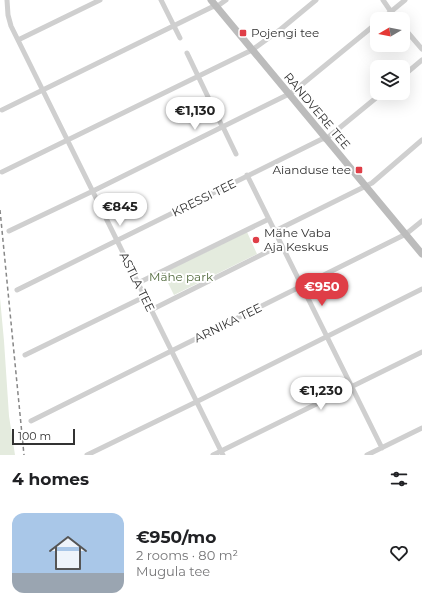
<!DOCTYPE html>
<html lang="en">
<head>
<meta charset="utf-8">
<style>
  :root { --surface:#fff; --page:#f2f2f2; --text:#202124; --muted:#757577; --accent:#df3e47 }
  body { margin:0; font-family:Montserrat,sans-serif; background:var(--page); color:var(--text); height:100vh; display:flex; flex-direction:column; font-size:15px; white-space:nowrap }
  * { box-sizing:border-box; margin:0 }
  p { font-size:13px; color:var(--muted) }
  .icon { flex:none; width:22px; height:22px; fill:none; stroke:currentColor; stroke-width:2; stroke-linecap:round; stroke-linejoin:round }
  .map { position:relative; height:455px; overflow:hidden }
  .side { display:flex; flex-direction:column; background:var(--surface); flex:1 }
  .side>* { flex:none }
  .needle { width:26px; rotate:260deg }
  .controls { position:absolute; left:370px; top:12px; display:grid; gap:8px }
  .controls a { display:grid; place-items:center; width:40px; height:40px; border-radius:8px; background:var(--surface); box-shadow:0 4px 16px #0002; font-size:20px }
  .scale { position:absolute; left:12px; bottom:10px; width:63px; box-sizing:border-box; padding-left:4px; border:2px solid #323232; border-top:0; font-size:11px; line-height:14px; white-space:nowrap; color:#323232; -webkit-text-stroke:3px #fff; paint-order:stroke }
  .price { position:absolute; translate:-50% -34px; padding:0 9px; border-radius:14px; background:#fff; color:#222; font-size:13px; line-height:26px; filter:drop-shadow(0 1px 2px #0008) }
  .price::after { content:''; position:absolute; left:50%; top:24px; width:12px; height:9px; margin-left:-6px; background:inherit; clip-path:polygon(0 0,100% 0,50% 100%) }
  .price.active { background:var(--accent); color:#fff }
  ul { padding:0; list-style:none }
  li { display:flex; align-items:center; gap:12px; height:100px; padding:0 12px }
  li span { display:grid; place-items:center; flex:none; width:112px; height:80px; border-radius:12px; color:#555 }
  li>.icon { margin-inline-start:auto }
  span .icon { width:48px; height:48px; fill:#fffc; stroke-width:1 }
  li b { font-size:17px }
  h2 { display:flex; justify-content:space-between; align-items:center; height:48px; padding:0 12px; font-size:17px }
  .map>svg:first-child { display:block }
</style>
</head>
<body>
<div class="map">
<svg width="422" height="455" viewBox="0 0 422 455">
  <rect width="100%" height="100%" fill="#fff"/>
  <!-- green -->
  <path fill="#e4ebde" d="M247 232 257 254 174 295 163 273Z
    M0 298 4 341 9 416 15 455H0Z"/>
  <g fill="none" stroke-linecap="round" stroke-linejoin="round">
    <!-- street -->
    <path stroke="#cfcfcf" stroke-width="5" d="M7 0 8 15 11 26 223 455
      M161 0 180 38
      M383 0 396 19
      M382 19 405 0
      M403 27 422 49
      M18 40 100 0
      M187 53 221 124
      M403 76 422 60
      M2 110 212 7 219 5 226 0
      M223 127 236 154
      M2 172 252 50 281 29 316 0
      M247 175 382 448
      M9 231 93 191 289 94 294 91 377 23
      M275 231 372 183 422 140
      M138 283 269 219
      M17 290 322 139H326L382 93
      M151 310 271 250 281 244
      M25 355 144 297
      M31 421 406 234 422 221
      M87 455 196 402 422 289
      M213 455 422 352
      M367 455 422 428"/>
    <!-- secondary -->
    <path stroke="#bcbcbc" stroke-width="7" d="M211 0 422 254"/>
    <!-- rail -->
    <path stroke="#878787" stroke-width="1.5" stroke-dasharray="4 3" stroke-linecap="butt" d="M0 210 24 455"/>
  </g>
  <!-- markers -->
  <g fill="#df3e47" stroke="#fff" stroke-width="1.5">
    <rect x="239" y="29" width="8" height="8" rx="2"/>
    <rect x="355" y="166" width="8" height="8" rx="2"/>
    <circle cx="256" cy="240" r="4"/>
  </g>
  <g text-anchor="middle" stroke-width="4" stroke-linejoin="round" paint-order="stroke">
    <!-- poi labels -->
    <g font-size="12" fill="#323232" stroke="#fff" text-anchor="start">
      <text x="251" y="37">Pojengi tee</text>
      <text x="351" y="174" text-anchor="end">Aianduse tee</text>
      <text x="264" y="237">Mähe Vaba<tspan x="264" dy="14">Aja Keskus</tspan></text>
    </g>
    <!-- street labels -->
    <g font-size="12" fill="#323232" stroke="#fff">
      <text transform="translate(317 111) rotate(50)" y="4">RANDVERE TEE</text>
      <text transform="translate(204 198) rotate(-26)" y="4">KRESSI TEE</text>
      <text transform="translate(137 282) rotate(64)" y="4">ASTLA TEE</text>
      <text transform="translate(228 323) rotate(-26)" y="4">ARNIKA TEE</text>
    </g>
    <!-- park labels -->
    <g font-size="12" fill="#546c40" stroke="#fff">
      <text x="181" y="281">Mähe park</text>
    </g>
  </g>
</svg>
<div class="controls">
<a><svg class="needle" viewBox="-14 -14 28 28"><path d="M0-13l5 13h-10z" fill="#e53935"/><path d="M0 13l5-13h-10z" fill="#757577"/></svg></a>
<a><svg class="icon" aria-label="layers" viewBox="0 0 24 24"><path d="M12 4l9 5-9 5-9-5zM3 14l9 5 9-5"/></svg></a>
</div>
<div class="scale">100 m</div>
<b class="price" style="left:195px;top:131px">€1,130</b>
<b class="price" style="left:120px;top:227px">€845</b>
<b class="price active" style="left:322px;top:307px">€950</b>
<b class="price" style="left:321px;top:411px">€1,230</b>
</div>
<section class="side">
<h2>4 homes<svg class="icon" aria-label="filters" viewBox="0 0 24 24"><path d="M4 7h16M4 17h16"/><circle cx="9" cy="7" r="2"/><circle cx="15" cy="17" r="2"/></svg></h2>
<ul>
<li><span style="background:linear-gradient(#a9c7e8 75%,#9aa5b1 0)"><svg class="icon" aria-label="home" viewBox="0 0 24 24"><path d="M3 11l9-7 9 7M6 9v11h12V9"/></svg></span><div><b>€950/mo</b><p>2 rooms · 80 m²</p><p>Mugula tee</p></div><svg class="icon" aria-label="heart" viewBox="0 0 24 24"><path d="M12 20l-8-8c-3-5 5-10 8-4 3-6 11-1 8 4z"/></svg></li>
</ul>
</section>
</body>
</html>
